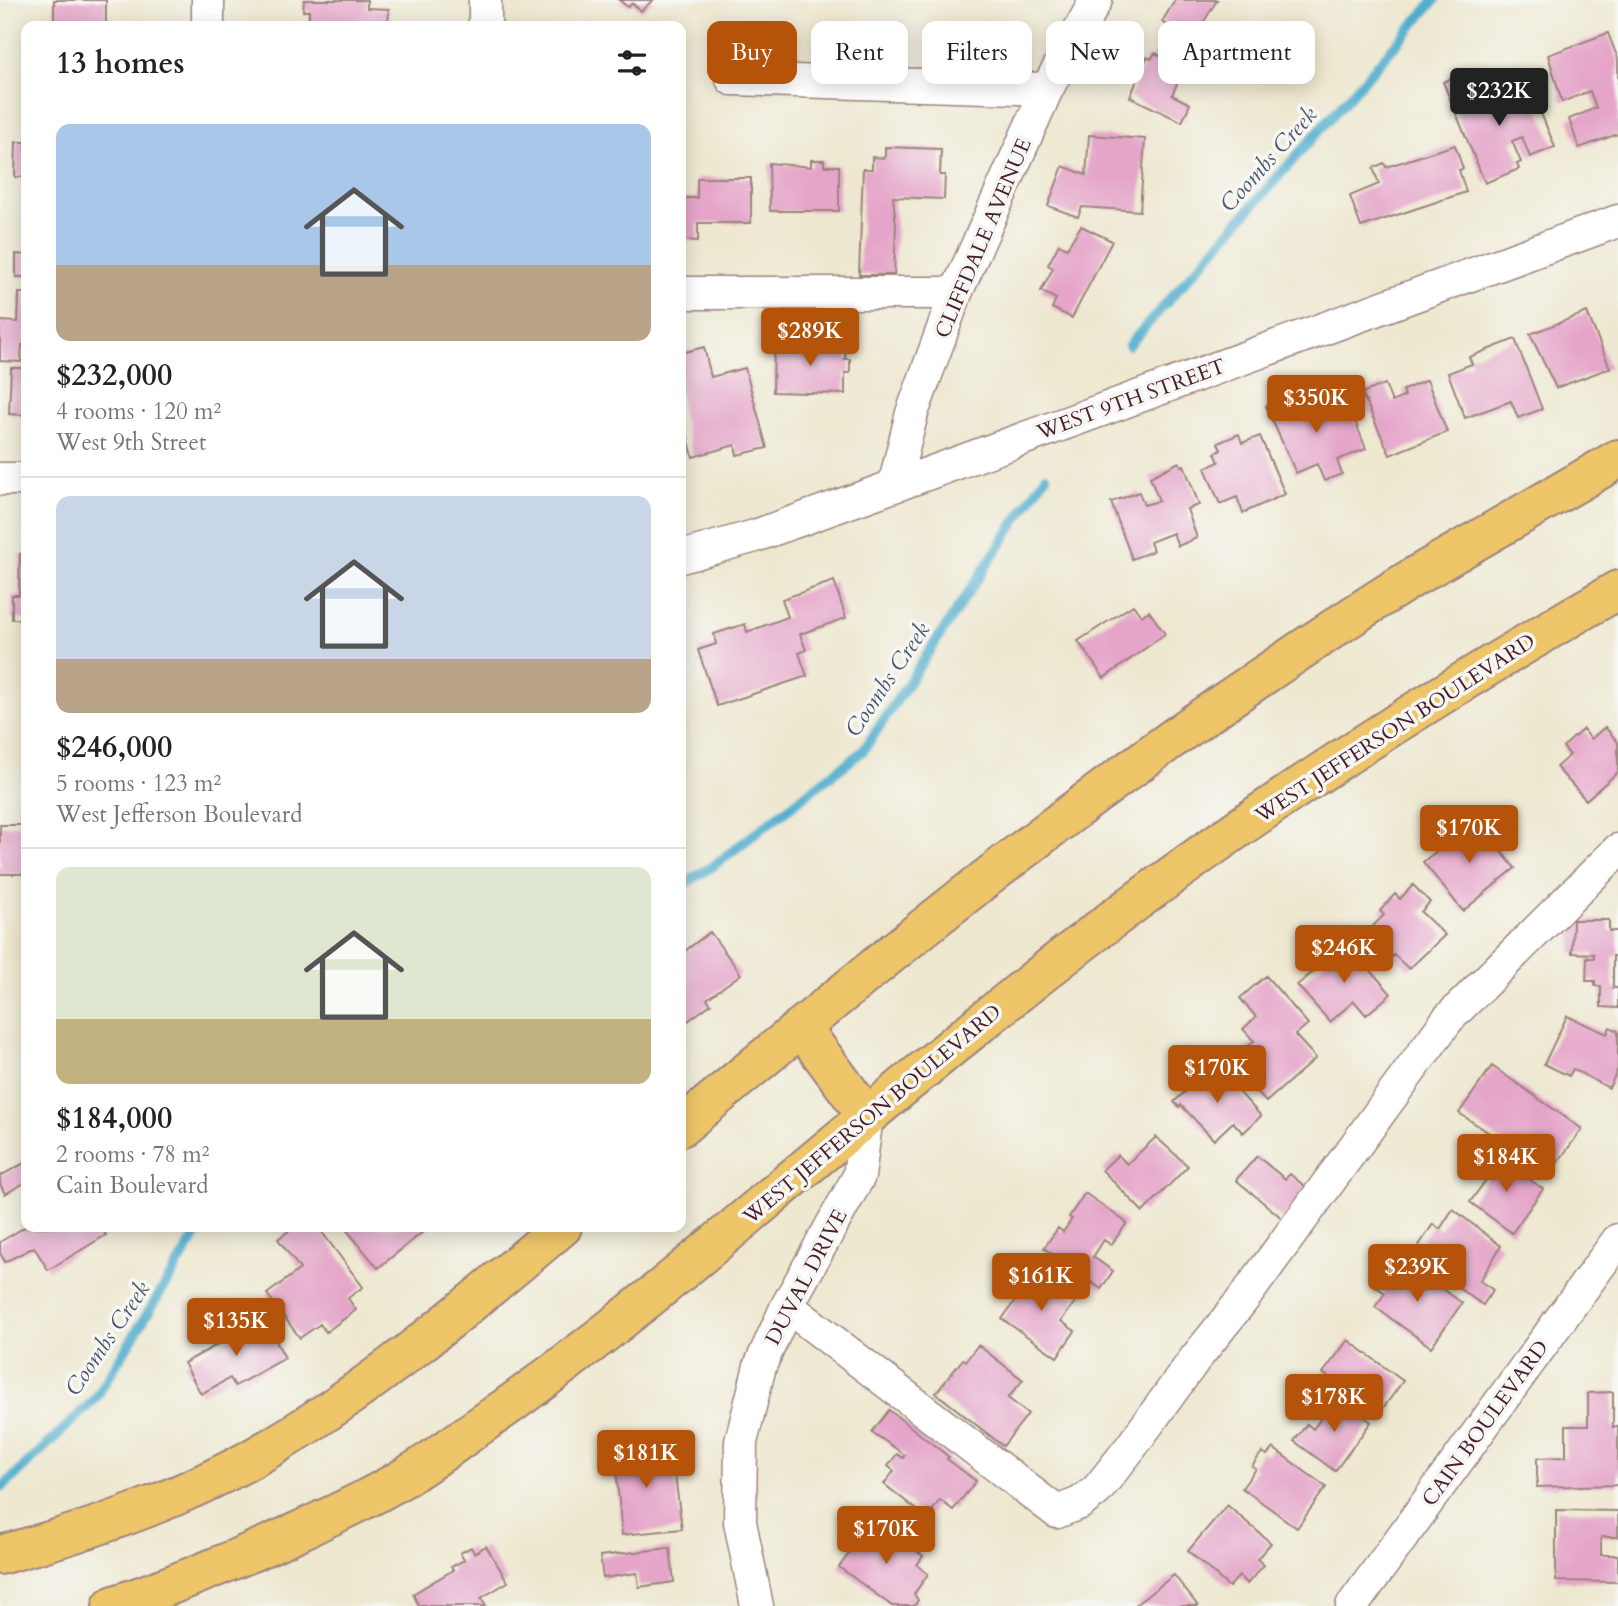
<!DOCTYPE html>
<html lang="en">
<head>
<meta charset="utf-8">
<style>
  :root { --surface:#fff; --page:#f2f2f2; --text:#222; --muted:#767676; --line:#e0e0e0; --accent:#b45309 }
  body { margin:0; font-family:Cardo,serif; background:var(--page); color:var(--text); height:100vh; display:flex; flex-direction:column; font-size:26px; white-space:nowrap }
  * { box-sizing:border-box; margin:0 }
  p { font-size:23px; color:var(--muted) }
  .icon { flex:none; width:38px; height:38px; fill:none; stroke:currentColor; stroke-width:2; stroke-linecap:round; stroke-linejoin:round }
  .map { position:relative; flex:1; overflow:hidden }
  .drawer { position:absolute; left:21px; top:21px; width:665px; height:1211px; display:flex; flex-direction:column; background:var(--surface); border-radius:14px; box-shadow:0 4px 18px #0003 }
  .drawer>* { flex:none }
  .banner { position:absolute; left:707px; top:21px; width:665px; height:63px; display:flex; gap:14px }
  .price { position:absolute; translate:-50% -60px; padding:0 16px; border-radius:7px; background:var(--accent); color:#fff; font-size:23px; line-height:46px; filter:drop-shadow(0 2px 4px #0008) }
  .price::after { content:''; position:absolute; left:50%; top:42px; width:21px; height:16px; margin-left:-10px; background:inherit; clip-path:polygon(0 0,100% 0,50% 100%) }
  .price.current { background:#222; color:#fff }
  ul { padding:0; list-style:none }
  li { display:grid; align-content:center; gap:14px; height:371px; padding:0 35px }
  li+li { border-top:2px solid var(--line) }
  li span { display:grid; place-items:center; height:217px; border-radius:14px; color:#555 }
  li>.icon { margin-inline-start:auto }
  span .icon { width:126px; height:126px; fill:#fffc; stroke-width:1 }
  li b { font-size:30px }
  h2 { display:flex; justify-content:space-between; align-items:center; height:84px; padding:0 35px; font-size:30px }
  .chip { padding:0 24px; border-radius:14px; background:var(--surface); box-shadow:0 4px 18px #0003; font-size:24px; line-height:63px }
  .chip.current { background:var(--accent); color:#fff }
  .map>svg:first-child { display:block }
</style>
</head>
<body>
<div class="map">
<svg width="1618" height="1606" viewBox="0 0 1618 1606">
  <rect width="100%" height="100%" fill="#f6f6f2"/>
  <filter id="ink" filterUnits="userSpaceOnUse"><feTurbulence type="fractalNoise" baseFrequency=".0143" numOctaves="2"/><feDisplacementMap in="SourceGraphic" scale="14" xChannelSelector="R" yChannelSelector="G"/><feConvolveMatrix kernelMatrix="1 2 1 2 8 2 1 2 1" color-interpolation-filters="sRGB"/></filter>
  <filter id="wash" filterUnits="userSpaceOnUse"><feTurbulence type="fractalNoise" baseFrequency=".00686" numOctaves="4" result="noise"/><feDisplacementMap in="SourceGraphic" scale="28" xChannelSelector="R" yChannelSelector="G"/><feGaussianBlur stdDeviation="1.57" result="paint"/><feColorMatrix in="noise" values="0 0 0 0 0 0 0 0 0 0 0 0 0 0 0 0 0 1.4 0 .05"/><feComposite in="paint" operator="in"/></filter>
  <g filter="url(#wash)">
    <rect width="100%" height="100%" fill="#eee8d0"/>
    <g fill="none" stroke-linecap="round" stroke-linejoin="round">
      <!-- stream -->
      <path stroke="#50adce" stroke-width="10" d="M1129 345 1435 0
        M681 886 713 866 863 751 1046 476
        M0 1487H3L95 1399 201 1227"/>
    </g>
    <g id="blocks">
      <!-- building -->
      <path fill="#e5a5c9" d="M54 0H106V26H54Z
        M304 0H367V8L389 9 388 26H309V11H303Z
        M619 0H653L641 11 632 3 628 7Z
        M1175 0H1217L1203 23 1213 28 1201 46 1162 22Z
        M1608 33 1618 59V134L1579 148 1569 119 1596 108 1590 91 1562 102 1548 55Z
        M1155 53 1184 68 1172 95 1190 104 1182 122 1130 97 1147 57 1151 59Z
        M1459 75 1471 102 1512 88 1517 100 1533 94 1555 147 1530 157 1522 137 1512 141 1521 162 1517 164 1519 169 1485 183 1443 82Z
        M1089 135 1145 139 1140 211 1082 207 1078 217 1048 206 1063 166 1086 175Z
        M16 142H26V177H15Z
        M1455 145 1463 169 1459 170 1466 192 1361 227 1350 196 1379 184 1373 168 1384 163 1386 167Z
        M885 147 941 149 940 175H945L944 199 893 197 896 225 894 275H859L863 169H872V157L885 158Z
        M811 160H824V166H839V211H770L769 163 811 167Z
        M697 178H751V223H698V241L681 240V198H697Z
        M1081 226 1112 241 1072 318 1052 308 1056 299 1041 291 1053 268 1048 265 1059 244 1067 248Z
        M16 254 26 255V277H16Z
        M19 293H26V345H22L21 362 0 361V321L18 322Z
        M1587 312 1610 368 1556 388 1530 334Z
        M1515 339 1542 409 1518 418 1511 401 1465 418 1448 373 1472 364 1469 357Z
        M774 342 846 344 845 359H850V373H845V394L773 392Z
        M704 347 711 377 745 368 767 448 737 455 735 445 693 457 681 411V353Z
        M11 368H26V415L9 414Z
        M1427 380 1447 432 1390 455 1362 393 1385 384 1392 402 1405 396 1403 390Z
        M1297 393 1305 413 1327 404 1330 410 1348 403 1366 449 1337 460 1342 474 1324 481 1317 464 1296 473 1266 406Z
        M1239 434 1242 443 1260 436 1285 494 1243 513 1237 497 1220 504 1205 468 1219 462 1215 453 1221 450 1218 443Z
        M1179 462 1181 466 1184 465 1199 505 1187 509 1197 538 1178 546 1173 533 1150 542 1153 551 1132 559 1111 502 1139 492 1144 505 1159 501 1150 477Z
        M20 554H26V619H12V595H19Z
        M834 581 846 618 800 634 806 650 799 653 807 676 717 706 698 650 716 644 714 634 745 624 747 632 788 617 782 599Z
        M1133 605 1141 616 1149 611 1165 634 1104 678 1078 641Z
        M1605 727 1618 742V772L1586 800 1556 767 1570 755 1563 747 1583 729 1591 739Z
        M1475 820 1515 868 1463 911 1423 862Z
        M0 825H25L24 874H0Z
        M1413 885 1430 902 1421 912 1445 935 1409 969 1394 955 1382 966 1369 953 1381 941 1369 930 1384 915 1380 911 1395 894 1400 899Z
        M1573 920H1609V931H1618V956H1613V988H1618V1008L1601 1007V987L1595 986V981H1586L1587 958H1594V954L1572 953Z
        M710 932 741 974 707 999 711 1004 681 1026V954Z
        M1348 944 1391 994 1366 1015 1354 1001 1330 1022 1297 985Z
        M1266 976 1308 1024 1295 1035 1316 1058 1266 1102 1230 1062 1254 1041 1243 1029 1256 1017 1240 998Z
        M1567 1016 1607 1034 1610 1027 1618 1031V1069L1609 1088 1573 1069 1569 1076 1544 1064Z
        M1492 1066 1582 1129 1550 1173 1459 1113Z
        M1218 1069 1261 1116 1243 1133 1233 1122 1214 1140 1181 1105 1179 1107 1174 1102 1203 1074 1208 1079Z
        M1156 1137 1188 1166 1143 1212 1102 1170 1118 1155 1127 1164Z
        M1494 1154 1543 1189 1512 1233 1470 1202 1492 1172 1485 1167Z
        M1257 1156 1285 1179 1290 1174 1308 1189 1283 1219 1236 1180Z
        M26 1162V1182L5 1194 0 1184V1176Z
        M1085 1193 1127 1223 1111 1245 1104 1240 1093 1257 1113 1271 1101 1289 1044 1248 1058 1228 1063 1232 1072 1219 1069 1217Z
        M1453 1209 1501 1246 1480 1281 1493 1290 1483 1305 1412 1256 1433 1224 1440 1229Z
        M25 1227H101L106 1235 48 1270 34 1247 5 1262 0 1253V1242Z
        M294 1227H318L363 1287 348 1298 356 1310 326 1332 320 1324 300 1338 267 1294 300 1269 278 1239Z
        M346 1227H429L378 1268 345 1228Z
        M1408 1264 1462 1303 1431 1347 1375 1307 1385 1293 1375 1286 1387 1270 1398 1278Z
        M1028 1268 1076 1301 1061 1321 1075 1331 1057 1357 1002 1319 1023 1290 1016 1285Z
        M264 1319 285 1358 235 1386 230 1378 201 1394 184 1363Z
        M1348 1340 1403 1381 1378 1415 1323 1373Z
        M978 1345 1023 1380 1008 1398 1028 1414 1003 1446 936 1393 963 1359 966 1361Z
        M1613 1392V1427H1618V1485L1537 1487V1458L1566 1457V1426H1588V1393Z
        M1337 1397 1371 1422 1335 1471 1294 1441 1307 1424 1313 1429Z
        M889 1410 949 1457 947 1459 976 1481 953 1510 940 1500 927 1518 884 1484 894 1471 888 1466 897 1454 903 1458 905 1455 872 1432Z
        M663 1442 666 1476 675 1475 682 1529 622 1535 614 1446Z
        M1273 1448 1326 1487 1297 1528 1242 1488 1256 1469 1252 1466 1262 1452 1267 1455Z
        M1227 1505 1271 1543 1257 1559 1264 1565 1247 1584 1239 1576 1229 1587 1188 1551Z
        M1556 1510 1618 1511V1537H1601V1555H1618V1582L1556 1581Z
        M875 1518 923 1556 917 1565 928 1574 914 1594 918 1600 914 1606H892L839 1567Z
        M486 1546 508 1582 481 1598 486 1606H419L413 1594 453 1570 451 1567 464 1560 460 1553 471 1547 474 1553Z
        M670 1548 674 1582 639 1587 637 1573 603 1578 600 1556Z
        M1174 1575 1198 1606H1134Z"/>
    </g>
  </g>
  <g filter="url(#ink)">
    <use href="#blocks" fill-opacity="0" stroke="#9c847e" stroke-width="2"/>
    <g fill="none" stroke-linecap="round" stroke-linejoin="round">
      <!-- minor casing -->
      <g stroke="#9c847e" stroke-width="35">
        <path id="minor" d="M208 26V0
          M485 26V0
          M732 79 1047 89
          M681 293H956
          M0 479H26
          M894 486 912 413 956 293 1047 89 1096 0
          M681 557 755 536 894 486 1618 221
          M787 1306 1057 1512 1080 1503 1097 1490 1131 1447 1195 1359 1244 1298 1448 1019 1618 850
          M757 1606 740 1522 741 1442 760 1366 787 1306 859 1176 867 1116
          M1352 1606 1618 1240"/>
      </g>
      <!-- major casing -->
      <g stroke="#9c847e" stroke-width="42">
        <path id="major" d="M801 1027 867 1116
          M681 1127C870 969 1062 811 1267 673 1316 640 1366 606 1417 575 1484 536 1551 498 1618 459
          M0 1555C96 1529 190 1497 275 1445 378 1383 470 1304 562 1227
          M112 1606C176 1585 237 1559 299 1531 337 1513 377 1495 413 1472 439 1456 463 1437 488 1420 584 1353 673 1280 762 1204 849 1131 936 1059 1024 988 1210 839 1411 708 1618 590"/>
      </g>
      <!-- minor -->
      <use href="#minor" stroke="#fff" stroke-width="32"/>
      <!-- major -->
      <use href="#major" stroke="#eec569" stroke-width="38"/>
    </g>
  </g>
  <g text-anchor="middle" stroke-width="7" stroke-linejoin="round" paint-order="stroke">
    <!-- street labels -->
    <g font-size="21" fill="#4a1f2b" stroke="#f6f6f2">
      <text transform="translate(983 238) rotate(-67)" y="7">CLIFFDALE AVENUE</text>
      <text transform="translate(1131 399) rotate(-20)" y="7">WEST 9TH STREET</text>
      <text transform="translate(1395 728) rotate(-33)" y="7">WEST JEFFERSON BOULEVARD</text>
      <text transform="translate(872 1114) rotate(-40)" y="7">WEST JEFFERSON BOULEVARD</text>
      <text transform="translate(806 1277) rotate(-62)" y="7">DUVAL DRIVE</text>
      <text transform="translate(1485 1423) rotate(-54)" y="7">CAIN BOULEVARD</text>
    </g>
    <!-- water labels -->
    <g font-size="23" font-style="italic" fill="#4c586c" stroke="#f6f6f2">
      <text transform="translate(1268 159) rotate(-48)" y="8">Coombs Creek</text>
      <text transform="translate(887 679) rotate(-56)" y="8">Coombs Creek</text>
      <text transform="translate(107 1338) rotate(-56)" y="8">Coombs Creek</text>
    </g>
  </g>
</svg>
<b class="price current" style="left:1499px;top:128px">$232K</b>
<b class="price" style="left:810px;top:368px">$289K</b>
<b class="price" style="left:1316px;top:435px">$350K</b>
<b class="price" style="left:1469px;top:865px">$170K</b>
<b class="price" style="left:1344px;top:985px">$246K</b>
<b class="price" style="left:1217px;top:1105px">$170K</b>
<b class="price" style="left:1506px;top:1194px">$184K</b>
<b class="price" style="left:1417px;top:1304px">$239K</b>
<b class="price" style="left:1041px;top:1313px">$161K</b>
<b class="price" style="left:236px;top:1358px">$135K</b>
<b class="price" style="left:1334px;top:1434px">$178K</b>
<b class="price" style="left:646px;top:1490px">$181K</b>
<b class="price" style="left:886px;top:1566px">$170K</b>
<div class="banner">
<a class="chip current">Buy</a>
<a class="chip">Rent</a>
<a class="chip">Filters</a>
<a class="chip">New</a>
<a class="chip">Apartment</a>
</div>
<section class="drawer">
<h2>13 homes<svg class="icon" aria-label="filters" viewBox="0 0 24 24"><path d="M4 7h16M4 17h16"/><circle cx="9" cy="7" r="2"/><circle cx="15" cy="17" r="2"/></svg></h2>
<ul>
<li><span style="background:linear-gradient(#a9c7e8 65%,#b9a48a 0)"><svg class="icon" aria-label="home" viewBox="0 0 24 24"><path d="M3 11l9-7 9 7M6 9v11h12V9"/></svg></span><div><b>$232,000</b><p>4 rooms · 120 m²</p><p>West 9th Street</p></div></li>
<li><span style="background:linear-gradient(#c9d6e8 75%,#b9a48a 0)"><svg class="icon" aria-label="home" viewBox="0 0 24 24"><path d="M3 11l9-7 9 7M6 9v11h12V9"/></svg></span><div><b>$246,000</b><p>5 rooms · 123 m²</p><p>West Jefferson Boulevard</p></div></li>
<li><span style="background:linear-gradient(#dfe7d0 70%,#c2b280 0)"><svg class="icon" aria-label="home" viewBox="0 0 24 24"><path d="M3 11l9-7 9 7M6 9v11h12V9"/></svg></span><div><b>$184,000</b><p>2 rooms · 78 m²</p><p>Cain Boulevard</p></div></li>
</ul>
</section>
</div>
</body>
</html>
